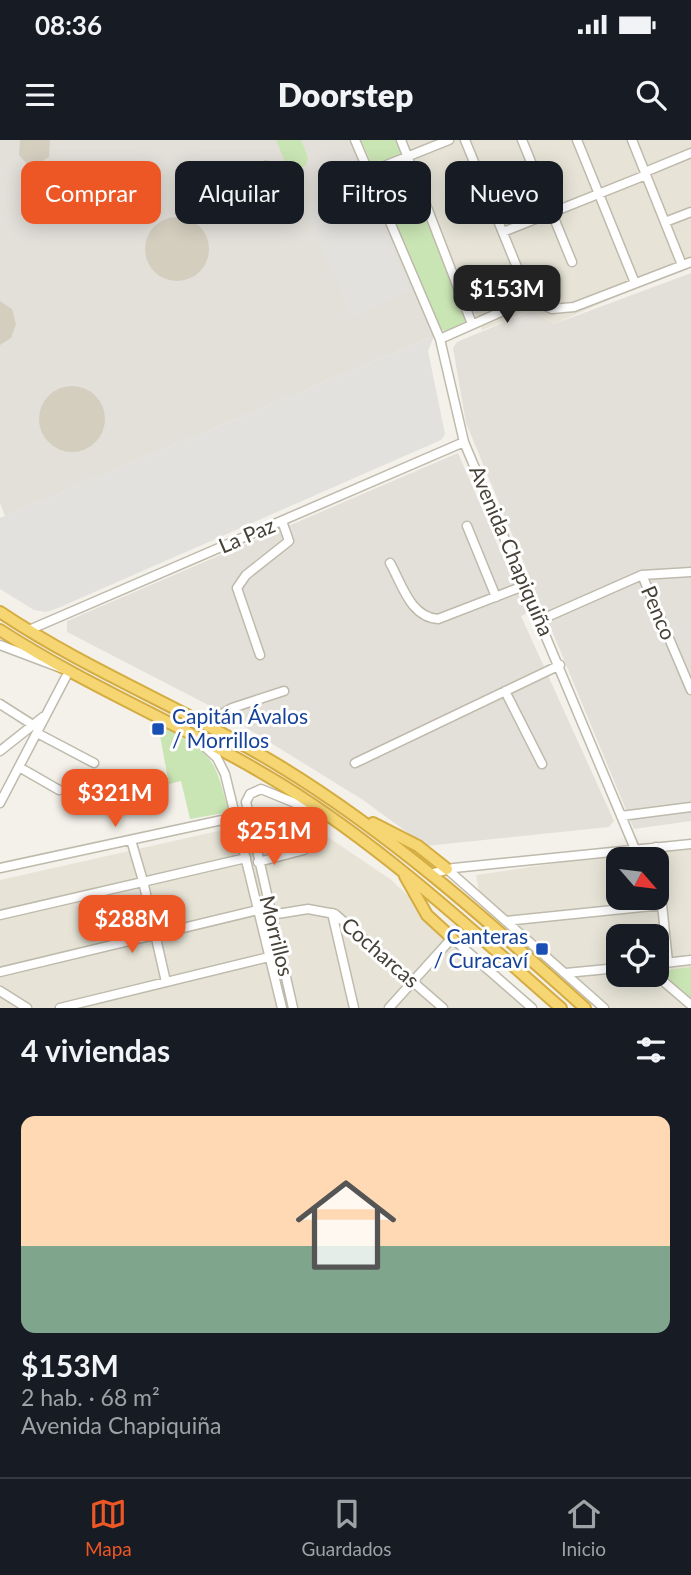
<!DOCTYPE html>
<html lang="es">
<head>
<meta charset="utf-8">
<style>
  :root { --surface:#171b24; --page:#20242c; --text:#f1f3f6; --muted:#9ea1a6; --line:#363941; --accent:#ed5726 }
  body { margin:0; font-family:Lato,sans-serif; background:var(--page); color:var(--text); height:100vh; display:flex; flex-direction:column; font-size:26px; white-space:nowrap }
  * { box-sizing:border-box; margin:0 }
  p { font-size:23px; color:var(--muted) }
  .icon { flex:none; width:38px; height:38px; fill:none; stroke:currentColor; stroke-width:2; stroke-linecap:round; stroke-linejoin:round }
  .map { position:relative; height:868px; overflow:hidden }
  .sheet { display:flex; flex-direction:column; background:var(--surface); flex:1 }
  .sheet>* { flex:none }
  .guide { position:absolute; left:21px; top:21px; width:649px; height:63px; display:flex; gap:14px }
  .needle { width:46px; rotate:118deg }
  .fabs { position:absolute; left:606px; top:707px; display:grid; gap:14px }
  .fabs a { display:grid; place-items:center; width:63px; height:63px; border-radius:14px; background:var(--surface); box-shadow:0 4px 18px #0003; font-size:35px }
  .price { position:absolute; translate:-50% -60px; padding:0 16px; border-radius:14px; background:var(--accent); color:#fff; font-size:23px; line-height:46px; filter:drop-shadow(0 2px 4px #0008) }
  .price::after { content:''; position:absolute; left:50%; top:42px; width:21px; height:16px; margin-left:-10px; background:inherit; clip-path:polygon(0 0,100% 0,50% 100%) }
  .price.selected { background:#222; color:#fff }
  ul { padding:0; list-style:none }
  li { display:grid; align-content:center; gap:14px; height:371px; padding:0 21px }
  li+li { border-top:2px solid var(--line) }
  li span { display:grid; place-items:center; height:217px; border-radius:14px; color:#555 }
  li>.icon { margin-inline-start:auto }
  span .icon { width:126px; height:126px; fill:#fffc; stroke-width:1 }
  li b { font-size:30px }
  h2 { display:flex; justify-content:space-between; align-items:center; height:84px; padding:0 21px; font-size:30px }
  .pill { padding:0 24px; border-radius:14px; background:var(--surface); box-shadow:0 4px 18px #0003; font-size:24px; line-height:63px }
  .pill.selected { background:var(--accent); color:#fff }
  .status { display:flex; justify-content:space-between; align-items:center; height:49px; padding:0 35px; background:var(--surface); direction:ltr }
  .status svg { height:19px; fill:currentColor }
  header { display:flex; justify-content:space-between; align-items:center; height:91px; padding:0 21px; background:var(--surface); font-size:32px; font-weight:800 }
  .tabs { display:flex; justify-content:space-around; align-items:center; height:98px; border-top:2px solid var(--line); background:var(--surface); font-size:19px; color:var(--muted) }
  .tabs a { display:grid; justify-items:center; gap:4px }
  .tabs .selected { color:var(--accent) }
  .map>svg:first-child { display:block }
</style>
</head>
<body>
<div class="status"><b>08:36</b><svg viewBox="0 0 49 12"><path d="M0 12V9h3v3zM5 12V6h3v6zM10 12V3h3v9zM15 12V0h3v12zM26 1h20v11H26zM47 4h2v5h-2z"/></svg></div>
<header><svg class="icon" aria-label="menu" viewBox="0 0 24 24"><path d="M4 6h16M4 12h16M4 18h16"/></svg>Doorstep<svg class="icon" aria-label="search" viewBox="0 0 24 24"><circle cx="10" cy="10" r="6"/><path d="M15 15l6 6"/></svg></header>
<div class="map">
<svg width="691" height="868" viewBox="0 0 691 868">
  <rect width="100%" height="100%" fill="#f3f1e9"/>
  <!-- residential -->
  <path fill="#e7e4d7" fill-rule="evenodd" d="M403 0H691V124L554 184 531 171 482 190Z
    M294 674 390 739 529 868H0V740Z
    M691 706V868H602L480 756 476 735 643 710ZM618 719H656V758H618ZM618 796H656V835H618Z"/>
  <!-- industrial -->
  <path fill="#e3e0da" d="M0 0H349L434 196 5 376 0 363Z
    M691 133V681L634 689 466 283 453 208 457 202 531 171 554 184Z
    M458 313 527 473 521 476 614 681 609 687 426 706 363 660 216 569 67 492V481Z"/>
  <!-- green -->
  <path fill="#cae5b4" d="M276 0H301L308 17 306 25 295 32 288 29Z
    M361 0H397L402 13 372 25Z
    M405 22 468 181 446 192 440 189 376 41 380 32Z
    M166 589C216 615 214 620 229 672L190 679 181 641 169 644 160 596Z
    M691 827V860L657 831Z"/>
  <!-- parking -->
  <path fill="#e2e1dd" d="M365 43 410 151 352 176 306 68Z
    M434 196 428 211 445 294 441 300 58 468 46 472 34 470 0 449V378Z"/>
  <!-- building -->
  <path fill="#d4cebf" d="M20 0H50L49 17 36 25 26 23 19 15Z
    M259 27a7 7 0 1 1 14 0a7 7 0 1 1-14 0Z
    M281 37 286 48 274 54 269 43Z
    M145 109a32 32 0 1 1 64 0a32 32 0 1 1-64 0Z
    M0 161 12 169 16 184 11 198 0 205Z
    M39 279a33 33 0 1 1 66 0a33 33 0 1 1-66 0Z"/>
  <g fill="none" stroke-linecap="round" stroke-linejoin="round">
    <!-- minor casing -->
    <g stroke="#bebaac" stroke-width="11">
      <path id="minor" d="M355 0 440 199
        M401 0 472 184
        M465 0 530 159
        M522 0 572 122
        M577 0 635 143
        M632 0 682 125
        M369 32 449 0
        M645 32 691 13
        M665 82 691 72
        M503 92 646 35
        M530 159 440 199 464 302 635 709
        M530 159 552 169 574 167 691 122
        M467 386 496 457
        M390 423C402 444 410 477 438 479L526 445
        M642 435 691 550
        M540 480 642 435 691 432
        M29 490 464 302
        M0 505 69 531 0 663
        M260 515 237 448 246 435 289 401 282 381
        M505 551 542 624
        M0 564 33 585
        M205 584 232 568 284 551
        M37 593 94 623
        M200 602 217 618 225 634 282 868
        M0 611 43 577
        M355 623 560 525
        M19 627 59 650
        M621 676 691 667
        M131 700 143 741 166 842
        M656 707 668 822
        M258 722 304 710
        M0 728 236 677
        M447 729 604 868
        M430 734 454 728 691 704
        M332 773 354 868
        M0 775 246 718
        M271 775 308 769 335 774 443 868
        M506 781 662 765
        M656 824 691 820
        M0 832 258 770
        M566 833 618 828
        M656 835 691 865
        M0 851 27 868
        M60 868 269 817
        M293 868 246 662 250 654 261 649 317 672
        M389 868 452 798 532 868"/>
    </g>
    <!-- highway casing -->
    <g stroke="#d4ac42" stroke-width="14">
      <path id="highway" d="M0 472C88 531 188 570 278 625 390 693 488 781 585 868
        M0 490C91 549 192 589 284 646 385 709 472 790 561 868
        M373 683 418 706 447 729
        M405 736 427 775 452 798"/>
    </g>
    <!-- minor -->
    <use href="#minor" stroke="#fff" stroke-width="8"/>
    <!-- highway -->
    <use href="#highway" stroke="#f5d672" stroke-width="10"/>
  </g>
  <!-- markers -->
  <g fill="#1a4fb4" stroke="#fff" stroke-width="2.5">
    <rect x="151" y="582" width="14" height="14" rx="3.5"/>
    <rect x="535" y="802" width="14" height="14" rx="3.5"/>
  </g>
  <g text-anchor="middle" stroke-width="6" stroke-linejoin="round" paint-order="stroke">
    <!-- street labels -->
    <g font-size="21" fill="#474238" stroke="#fff">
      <text transform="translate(247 396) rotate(-23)" y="7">La Paz</text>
      <text transform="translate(511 411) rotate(67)" y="7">Avenida Chapiquiña</text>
      <text transform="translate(658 473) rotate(67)" y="7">Penco</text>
      <text transform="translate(276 796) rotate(76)" y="7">Morrillos</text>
      <text transform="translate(380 813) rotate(41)" y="7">Cocharcas</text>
    </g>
    <!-- transit labels -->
    <g font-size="21" fill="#164399" stroke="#fff" text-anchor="start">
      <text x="172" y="584">Capitán Ávalos<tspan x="172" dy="24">/ Morrillos</tspan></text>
      <text x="528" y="804" text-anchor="end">Canteras<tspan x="528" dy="24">/ Curacaví</tspan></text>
    </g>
  </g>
</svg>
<div class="fabs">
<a><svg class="needle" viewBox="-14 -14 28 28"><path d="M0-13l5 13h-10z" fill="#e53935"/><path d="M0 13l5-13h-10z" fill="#9ea1a6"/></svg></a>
<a><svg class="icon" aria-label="locate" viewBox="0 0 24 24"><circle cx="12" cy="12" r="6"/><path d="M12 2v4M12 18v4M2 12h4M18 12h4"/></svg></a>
</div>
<b class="price selected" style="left:507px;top:185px">$153M</b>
<b class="price" style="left:115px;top:689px">$321M</b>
<b class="price" style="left:274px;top:727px">$251M</b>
<b class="price" style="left:132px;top:815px">$288M</b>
<div class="guide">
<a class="pill selected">Comprar</a>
<a class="pill">Alquilar</a>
<a class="pill">Filtros</a>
<a class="pill">Nuevo</a>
</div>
</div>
<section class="sheet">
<h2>4 viviendas<svg class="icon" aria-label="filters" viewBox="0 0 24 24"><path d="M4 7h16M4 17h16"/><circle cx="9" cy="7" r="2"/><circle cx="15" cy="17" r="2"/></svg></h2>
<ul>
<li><span style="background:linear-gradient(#ffd9b3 60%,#7fa58c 0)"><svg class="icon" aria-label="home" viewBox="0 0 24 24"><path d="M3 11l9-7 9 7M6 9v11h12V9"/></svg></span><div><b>$153M</b><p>2 hab. · 68 m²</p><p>Avenida Chapiquiña</p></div></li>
</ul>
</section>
<nav class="tabs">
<a class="selected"><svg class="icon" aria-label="map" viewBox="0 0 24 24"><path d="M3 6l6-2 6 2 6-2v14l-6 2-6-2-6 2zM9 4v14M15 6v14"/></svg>Mapa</a>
<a><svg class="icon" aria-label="saved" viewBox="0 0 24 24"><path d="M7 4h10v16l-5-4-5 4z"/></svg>Guardados</a>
<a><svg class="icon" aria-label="home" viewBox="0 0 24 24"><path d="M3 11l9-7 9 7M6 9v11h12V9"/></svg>Inicio</a>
</nav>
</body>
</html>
